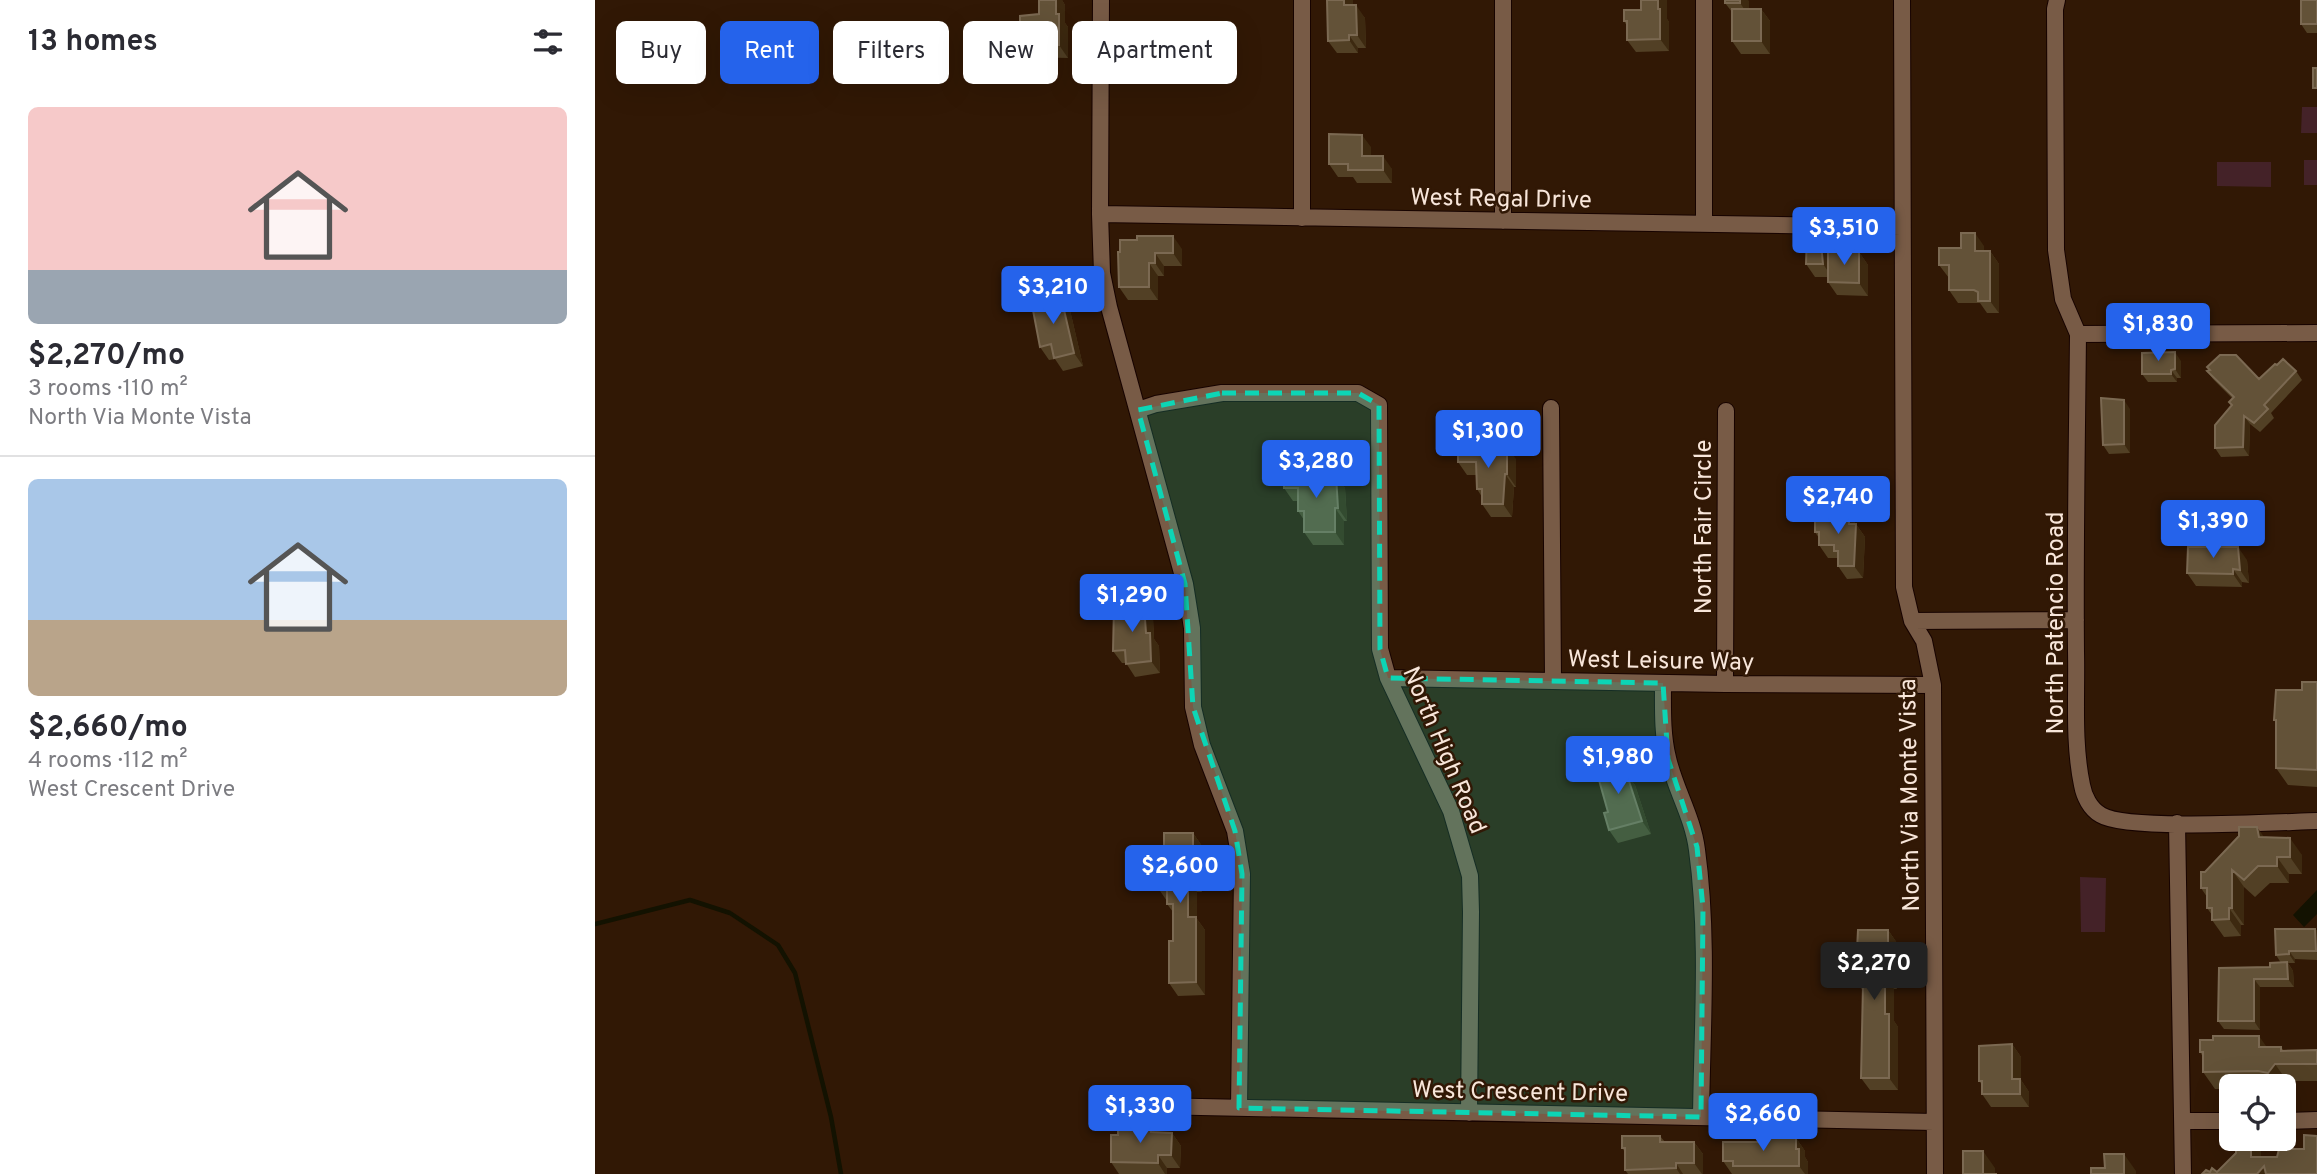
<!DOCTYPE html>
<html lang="en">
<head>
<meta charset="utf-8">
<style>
  :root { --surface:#fff; --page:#f2f2f3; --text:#2b2b33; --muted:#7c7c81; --line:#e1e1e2; --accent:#2563eb }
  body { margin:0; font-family:Overpass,sans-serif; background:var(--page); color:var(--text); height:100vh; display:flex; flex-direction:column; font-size:26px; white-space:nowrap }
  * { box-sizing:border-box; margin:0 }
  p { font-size:23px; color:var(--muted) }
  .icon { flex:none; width:38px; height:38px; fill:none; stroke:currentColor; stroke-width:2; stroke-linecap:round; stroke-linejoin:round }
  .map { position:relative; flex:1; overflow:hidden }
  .details { display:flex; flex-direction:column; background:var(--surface); width:595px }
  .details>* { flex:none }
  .banner { position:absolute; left:21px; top:21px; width:665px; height:63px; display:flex; gap:14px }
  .controls { position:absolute; left:1624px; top:1074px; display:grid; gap:14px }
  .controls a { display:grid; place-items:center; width:77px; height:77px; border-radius:10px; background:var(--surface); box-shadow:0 7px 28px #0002; font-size:35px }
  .price { position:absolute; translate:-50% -60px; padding:0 16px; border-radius:7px; background:var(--accent); color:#fff; font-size:23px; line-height:46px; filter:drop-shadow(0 2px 4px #0008) }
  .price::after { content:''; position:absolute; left:50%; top:42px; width:21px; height:16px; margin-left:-10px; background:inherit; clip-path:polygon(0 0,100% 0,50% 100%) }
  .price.on { background:#222; color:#fff }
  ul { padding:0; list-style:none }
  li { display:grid; align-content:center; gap:14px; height:371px; padding:0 28px }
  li+li { border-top:2px solid var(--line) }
  li span { display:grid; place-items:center; height:217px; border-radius:10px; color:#555 }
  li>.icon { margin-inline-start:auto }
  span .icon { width:126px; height:126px; fill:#fffc; stroke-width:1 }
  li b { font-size:30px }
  h2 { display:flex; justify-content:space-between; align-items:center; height:84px; padding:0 28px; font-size:30px }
  .chip { padding:0 24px; border-radius:10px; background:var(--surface); box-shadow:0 7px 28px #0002; font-size:24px; line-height:63px }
  .chip.on { background:var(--accent); color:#fff }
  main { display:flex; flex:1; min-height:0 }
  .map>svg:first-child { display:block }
</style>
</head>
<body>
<main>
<section class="details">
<h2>13 homes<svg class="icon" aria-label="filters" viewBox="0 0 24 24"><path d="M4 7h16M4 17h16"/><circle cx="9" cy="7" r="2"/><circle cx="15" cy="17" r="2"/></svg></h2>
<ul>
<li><span style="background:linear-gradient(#f6c9c9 75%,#9aa5b1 0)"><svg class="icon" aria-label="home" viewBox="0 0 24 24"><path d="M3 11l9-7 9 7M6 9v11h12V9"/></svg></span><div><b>$2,270/mo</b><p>3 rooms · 110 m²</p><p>North Via Monte Vista</p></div></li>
<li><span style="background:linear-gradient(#a9c7e8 65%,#b9a48a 0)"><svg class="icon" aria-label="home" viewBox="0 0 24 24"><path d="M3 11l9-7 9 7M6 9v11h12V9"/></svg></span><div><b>$2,660/mo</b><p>4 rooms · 112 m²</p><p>West Crescent Drive</p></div></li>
</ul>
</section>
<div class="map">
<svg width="1722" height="1174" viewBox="0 0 1722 1174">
  <rect width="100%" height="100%" fill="#311805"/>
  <!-- green -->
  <path fill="#442228" d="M1707 107H1722V133H1706Z
    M1709 160H1722V185H1709Z
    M1622 162H1676V187L1622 186Z
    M1485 877 1511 878 1510 932H1486Z"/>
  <!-- water -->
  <path fill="#131201" d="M1625 523 1646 525 1647 539 1637 540 1635 545 1628 547 1623 540 1613 539 1612 527Z
    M1722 890V914L1709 927 1698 915Z"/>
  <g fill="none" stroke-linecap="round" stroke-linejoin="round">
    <!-- stream -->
    <path stroke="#131201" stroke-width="4.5" d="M0 924 95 900 135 913 183 945 200 973 236 1117 246 1174"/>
    <!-- minor casing -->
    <g stroke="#170300" stroke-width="18">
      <path id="minor" d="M506 0 505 214 507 273 514 307 590 584 597 628 598 707 607 745 640 831 647 874 644 1108
        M707 0V218
        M1109 0V224
        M1307 0 1309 587 1317 621 1329 641 1338 685 1340 1174
        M1462 0 1460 9 1461 250 1468 299 1483 334C1482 440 1480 546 1481 652 1482 696 1478 742 1487 785 1489 796 1495 809 1506 815 1532 831 1683 822 1722 821
        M505 214 1306 227
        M908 221V0
        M1483 334 1722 333
        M956 408 958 681
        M543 410 561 404 627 393H763L784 405 785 649 793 678 856 811 875 876 876 912 874 1113
        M1317 621 1481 620
        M793 678 1130 684 1338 685
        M1068 683C1068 708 1067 734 1073 758 1080 789 1098 817 1102 850 1114 938 1107 1029 1106 1117
        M1130 684 1131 411
        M1582 823 1588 1174
        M511 1105 1339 1122
        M1588 1121H1636
        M1689 1121 1722 1120"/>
    </g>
    <!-- minor -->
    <use href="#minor" stroke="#785b46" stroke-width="16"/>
  </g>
  <!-- wall -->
  <path fill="#524025" d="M444 0H467L470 5V23L473 27V58L434 57 425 44 444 14Z
    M758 0V5L770 18 771 48H763V53H742L733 41Z
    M1072 0V19L1074 22V51L1041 52 1032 40V26L1029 21 1046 10Z
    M1130 0H1153L1154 9H1166L1175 21V54H1146L1137 41V12L1130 3Z
    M1722 0V33H1712L1706 24Z
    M776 147V156L797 169V183H762L758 177H743L734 164Z
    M1225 233 1234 246 1235 252H1264L1273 265V296L1242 295 1233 282V277H1220L1211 264Z
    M1389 246V251H1395L1404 264V313H1392L1385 303H1363L1354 290V278L1344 265 1366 248Z
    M587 249V266H569V276H563V300H533L524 287 523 252Z
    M456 294 459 299 466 297 475 310 488 366 468 371 460 359 454 360 445 347V303Z
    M1586 361V378H1582V382H1553L1547 374Z
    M1682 365 1701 371 1707 380 1676 413 1679 418 1665 432 1655 424 1654 456 1626 457 1620 448 1636 406 1638 399 1618 379 1612 371 1664 379Z
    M1535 409V453L1514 454 1508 445Z
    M921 459V487H919L917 517H896L887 504V497L882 489V475H872L863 462Z
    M741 475 750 488 752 521H749V545H718L709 532V520L703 511V501H698L689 488Z
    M1254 514 1270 537 1268 578 1252 579 1243 566V558H1233L1224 545V538L1220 532Z
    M1652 560 1654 583 1647 582V587L1601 586 1592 573Z
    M558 618 559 639 564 646 565 673 540 677 531 663H527L518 651Z
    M1722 682V787L1693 785 1681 768V723L1679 720 1707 690Z
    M1033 770 1035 779 1040 785 1056 834 1023 843 1014 830Z
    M598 833 607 846V892H602V919L610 930V995L583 996 574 983 578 941V912L572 904V901L563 888Z
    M1669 837 1707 855V874H1694V883H1675L1660 897 1649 887V925H1646V936L1629 937 1617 920V915L1612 908V897L1606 888 1610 872Z
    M1720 929 1722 931V960L1700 959V963H1693L1698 971 1699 987H1665V1030L1629 1029 1623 1021 1624 968 1675 967 1686 963 1681 955Z
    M1293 930 1302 943V989H1299V1021L1303 1027V1090H1275L1266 1078 1268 991 1264 985V974L1261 970Z
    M1417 1044 1426 1057V1080L1434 1092V1107H1396L1387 1094V1085L1384 1081Z
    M1671 1047H1686L1689 1051 1722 1050V1081H1692L1688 1087H1636V1089H1620L1608 1072V1057L1605 1052Z
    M556 1128 560 1132 577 1133 586 1146 585 1168H572V1174H524L516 1162 523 1135Z
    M1065 1136 1070 1142H1099L1108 1154V1174H1033L1030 1170V1152L1027 1148Z
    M1201 1138 1210 1151V1157L1213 1162V1174H1137L1128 1161 1165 1142Z"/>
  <!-- shaded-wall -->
  <path fill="#3d2910" d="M461 0H467L470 5V23L473 27V58L464 45Z
    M749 0H758V18L749 5Z
    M1063 0H1072V19L1074 22V51L1065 39Z
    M1145 0H1153L1154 1V16L1145 3Z
    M761 5 770 18 771 48 762 35Z
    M1166 9 1175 21V54L1166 41Z
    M754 35 763 48V53L754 40Z
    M767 135 776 147V169L767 156Z
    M788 156 797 169V183L788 170Z
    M1225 233 1234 246 1237 277 1228 264Z
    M1380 233 1389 246V264L1380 251Z
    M578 236 587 249V266L578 253Z
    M1395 251 1404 264V313L1395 301Z
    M1264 252 1273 265V296L1264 283Z
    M560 253 569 266V276L560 263Z
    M554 263 563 276V300L554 287Z
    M466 297 475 310 488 366 479 353Z
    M1580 352 1586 361V378L1580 369Z
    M1576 370 1582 378V382L1576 374Z
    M1529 400 1535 409V453L1529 444Z
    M1649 416 1655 424 1654 456 1648 447Z
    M912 446 921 459V487L912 474Z
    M910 474 919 487 917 517 908 504Z
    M741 475 750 488 752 521 743 508Z
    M740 508 749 521V545L740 532Z
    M1254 514 1270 537 1268 578 1259 566 1254 524Z
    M1643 547 1652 560 1654 583 1645 570Z
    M1638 569 1647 582V587L1638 574Z
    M549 605 558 618 559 639 564 646 565 673 556 661 551 633Z
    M1024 757 1033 770 1035 779 1040 785 1056 834 1047 821 1028 773Z
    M1662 827 1674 844 1664 837Z
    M598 833 607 846V892L598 879Z
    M1695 838 1707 855V874L1695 857Z
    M1682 857 1694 874V883L1682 866Z
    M1637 870 1649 887V925L1637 908Z
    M593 879 602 892V919L610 930V995L601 982 593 917Z
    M1634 908 1646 925V936L1634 919Z
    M1720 929 1722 931V953L1721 951Z
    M1293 930 1302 943V989L1293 976Z
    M1694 951 1700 959V963L1694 954Z
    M1692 962 1698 971 1699 987 1693 979Z
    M1290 976 1299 989V1021L1303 1027V1090L1294 1078 1290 1014Z
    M1659 979 1665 987V1030L1659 1021Z
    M1664 1036 1676 1053 1664 1047Z
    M1417 1044 1426 1057V1080L1434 1092V1107L1425 1094 1417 1079Z
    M1680 1064 1692 1081 1688 1087H1682L1673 1073Z
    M577 1133 586 1146 585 1168 576 1155Z
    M1201 1138 1210 1151V1157L1213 1162V1174H1210L1204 1166 1201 1149Z
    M1656 1139 1666 1151V1169L1669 1166 1675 1174H1662L1656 1157Z
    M1099 1142 1108 1154V1174H1107L1099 1163Z
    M1388 1151 1400 1168V1174H1388Z
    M1529 1154 1541 1171V1174H1529Z
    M563 1155 572 1168V1174H570L563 1163Z
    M1081 1163 1088 1174H1085L1081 1168Z"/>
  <!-- building -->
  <path fill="#635238" stroke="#7b6952" stroke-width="2" d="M444 0H461V14H464V45L425 44V16L444 14Z
    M732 0H749V5H761L762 35H754V40L733 41Z
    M1046 0H1063V9H1065V39L1032 40V21H1029V10H1046Z
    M1130 0H1145V3H1130Z
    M1706 0H1722V24H1706Z
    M1137 9H1166V41H1137Z
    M1718 68H1722V88H1718Z
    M734 134 767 135V156H788V170H753V164H734Z
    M1212 233H1225L1228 264H1211Z
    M1366 233H1380V251H1395V301H1383V292L1379 290H1354V265H1344V248H1366Z
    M542 236H578V253H560V263H554V287H524L523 252H525V240H542Z
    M1233 252H1264V283L1233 282Z
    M456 294 457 300 466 297 479 353 459 358 456 344 445 347 437 305 445 303 443 298Z
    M1580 352V369L1576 370V374H1547V353Z
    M1625 355H1641L1664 379 1680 364 1682 365 1688 359 1701 371 1669 405 1673 409 1659 423 1649 416 1648 447 1620 448V425L1637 405 1634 402 1639 397 1612 371 1615 370 1612 367Z
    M1506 398 1529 400V444L1508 445Z
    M863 446H912V474H910L908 504H887V489H882L881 462H863Z
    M689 475H741L743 508H740V532H709V511H703V488H689Z
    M1220 514H1254V524H1261L1259 566H1243V551H1239V545H1224V532H1220Z
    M1593 547H1643L1645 570 1638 569V574L1592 573Z
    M549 605 551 633H555L556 661 531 664 530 650 518 651 519 607Z
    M1707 682H1722V770L1681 768V720H1679L1681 690H1707Z
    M1024 757 1028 773 1031 772 1047 821 1014 830 1009 813 1013 812 1004 780 1009 779 1004 762Z
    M1644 827H1662L1664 837 1695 838V857H1682V866H1663L1649 880 1637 870V908H1634V919L1617 920V908H1612V888H1606V872H1610L1644 836Z
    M569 833H598V879H593V917H601V982L574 983V941H578V904H572V888H563V859H569Z
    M1680 929H1720L1721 951H1694V954L1681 955Z
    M1263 930H1293V976H1290V1014H1294V1078H1266L1268 985H1264V970H1261Z
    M1692 962 1693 979H1659V1021H1623L1624 968 1675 967V963Z
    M1618 1036H1664V1047H1686V1051L1722 1050V1064H1680L1673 1073 1663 1071 1608 1072V1052H1605V1040H1618Z
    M1417 1044V1079H1425V1094H1387V1081H1384V1046Z
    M523 1126 556 1128V1132L577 1133 576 1155H563V1163L516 1162V1135H523Z
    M1709 1135 1722 1136V1174H1671L1669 1166 1662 1174H1607L1611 1170 1615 1172 1617 1168 1622 1172 1641 1153V1139H1656V1157H1682L1684 1149H1709Z
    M1027 1136H1065V1142H1099V1163H1081V1168L1030 1170V1148H1027Z
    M1165 1138H1201V1149H1204V1166H1138V1161H1128V1142H1165Z
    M1368 1151H1388V1174H1402H1368Z
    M1509 1154H1529V1174H1496V1168H1510Z"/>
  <!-- marked area -->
  <path fill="#0dd5b5" fill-opacity="0.2" stroke="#0dd5b5" stroke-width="5" stroke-dasharray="14 9" stroke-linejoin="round" d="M627 393H763L784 405 785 649 793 678 1068 683 1073 759 1102 847 1108 908 1106 1117 644 1108 647 874 640 831 598 707 590 584 543 410Z"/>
  <g text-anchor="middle" stroke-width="5" stroke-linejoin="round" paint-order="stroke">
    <!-- street labels -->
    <g font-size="24" fill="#f8e6da" stroke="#311805">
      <text transform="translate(906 198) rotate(1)" y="8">West Regal Drive</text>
      <text transform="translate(1108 527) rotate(-90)" y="8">North Fair Circle</text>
      <text transform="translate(1460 623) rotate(-90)" y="8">North Patencio Road</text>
      <text transform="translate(1066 660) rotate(1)" y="8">West Leisure Way</text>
      <text transform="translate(850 750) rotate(67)" y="8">North High Road</text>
      <text transform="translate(1314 795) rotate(-91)" y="8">North Via Monte Vista</text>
      <text transform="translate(925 1091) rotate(1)" y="8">West Crescent Drive</text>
    </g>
  </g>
</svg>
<div class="controls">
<a><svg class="icon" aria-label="locate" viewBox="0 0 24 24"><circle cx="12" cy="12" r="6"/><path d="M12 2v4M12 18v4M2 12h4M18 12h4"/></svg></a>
</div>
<b class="price" style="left:1249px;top:267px">$3,510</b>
<b class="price" style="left:458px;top:326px">$3,210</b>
<b class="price" style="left:1563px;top:363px">$1,830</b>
<b class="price" style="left:893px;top:470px">$1,300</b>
<b class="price" style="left:721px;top:500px">$3,280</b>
<b class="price" style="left:1243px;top:536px">$2,740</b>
<b class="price" style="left:1618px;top:560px">$1,390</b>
<b class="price" style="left:537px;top:634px">$1,290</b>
<b class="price" style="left:1023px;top:796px">$1,980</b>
<b class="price" style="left:585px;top:905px">$2,600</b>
<b class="price on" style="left:1279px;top:1002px">$2,270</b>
<b class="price" style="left:545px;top:1145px">$1,330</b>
<b class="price" style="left:1168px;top:1153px">$2,660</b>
<div class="banner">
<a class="chip">Buy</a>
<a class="chip on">Rent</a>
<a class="chip">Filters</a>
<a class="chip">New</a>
<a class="chip">Apartment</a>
</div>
</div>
</main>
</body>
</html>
